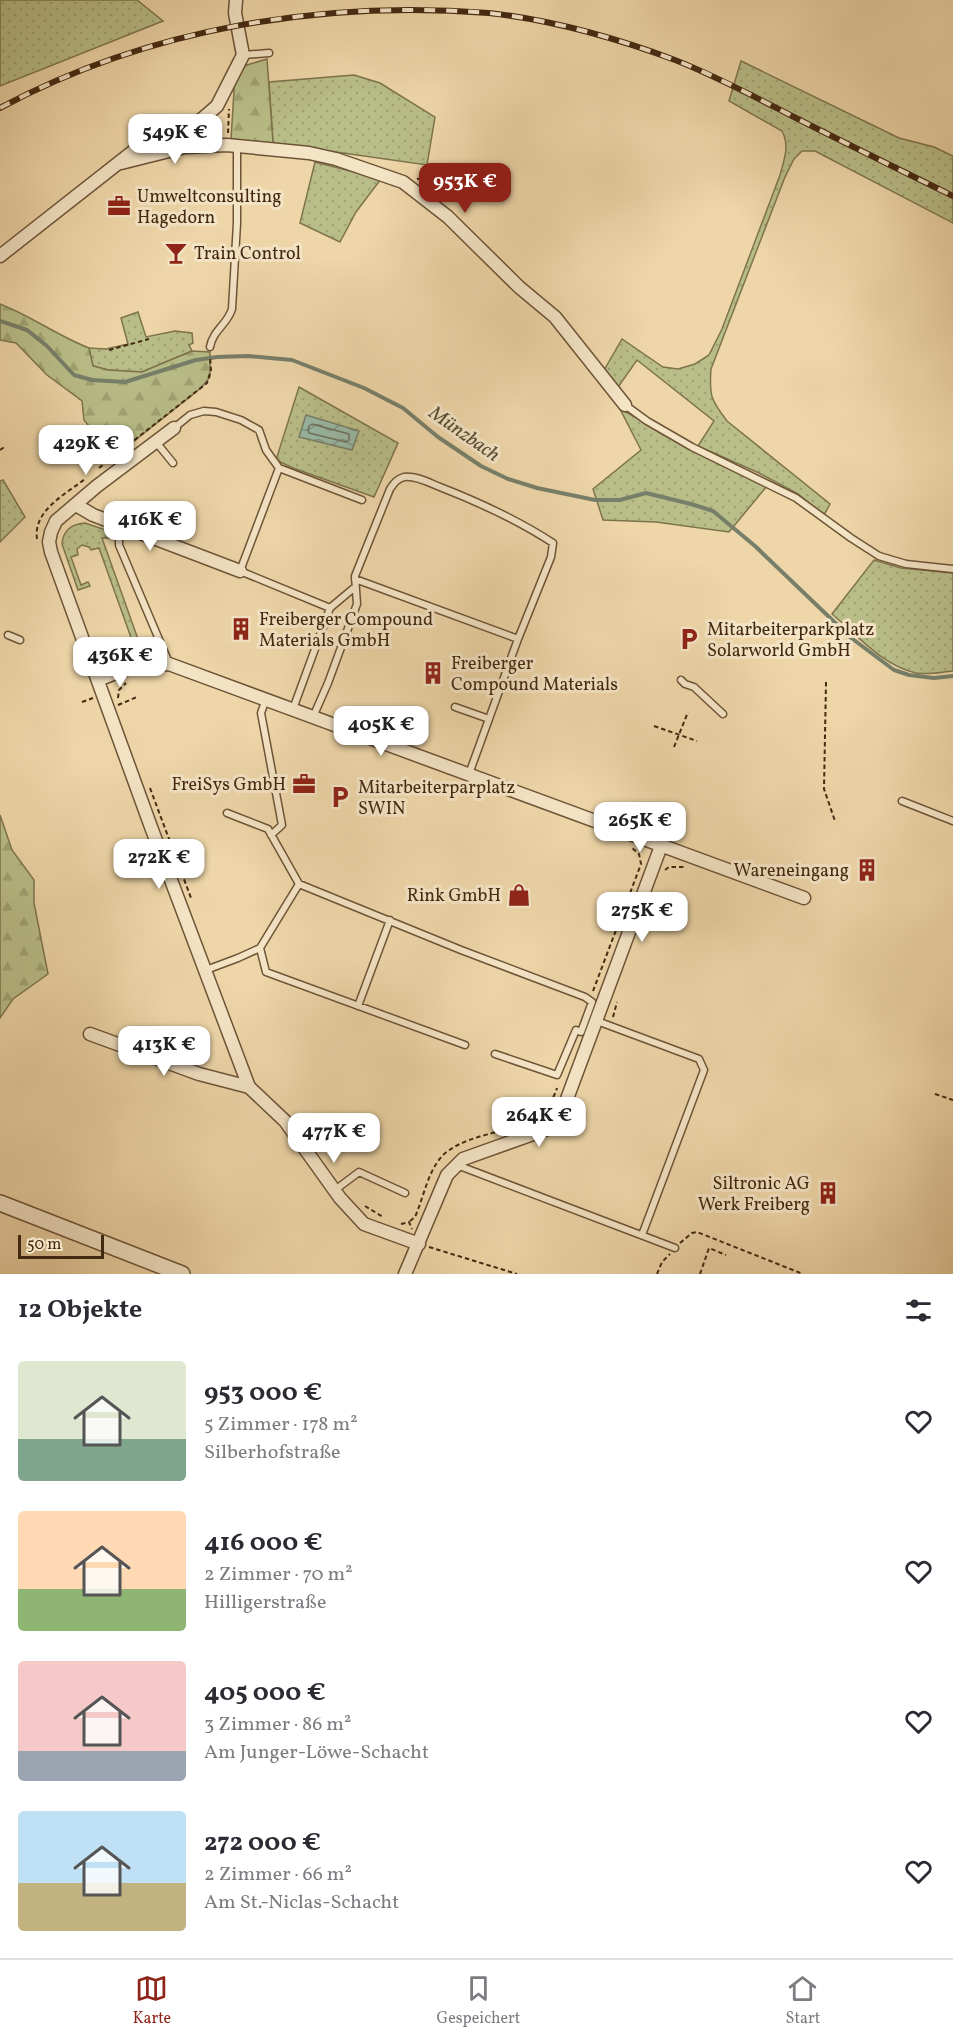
<!DOCTYPE html>
<html lang="de">
<head>
<meta charset="utf-8">
<style>
  :root { --surface:#fff; --page:#f2f2f3; --text:#2b2b33; --muted:#7c7c81; --line:#e1e1e2; --accent:#8f2418 }
  body { margin:0; font-family:Vollkorn,serif; background:var(--page); color:var(--text); height:100vh; display:flex; flex-direction:column; font-size:22px; white-space:nowrap }
  * { box-sizing:border-box; margin:0 }
  p { font-size:20px; color:var(--muted) }
  .icon { flex:none; width:33px; height:33px; fill:none; stroke:currentColor; stroke-width:2; stroke-linecap:round; stroke-linejoin:round }
  .map { position:relative; height:1274px; overflow:hidden }
  .drawer { display:flex; flex-direction:column; background:var(--surface); flex:1 }
  .drawer>* { flex:none }
  .scale { position:absolute; left:18px; bottom:15px; width:86px; box-sizing:border-box; padding-left:6px; border:3px solid #442911; border-top:0; font-size:16px; line-height:21px; white-space:nowrap; color:#442911; -webkit-text-stroke:4px #f4e4c6; paint-order:stroke }
  .price { position:absolute; translate:-50% -51px; padding:0 14px; border-radius:12px; background:#fff; color:#222; font-size:20px; line-height:39px; filter:drop-shadow(0 2px 3px #0008) }
  .price::after { content:''; position:absolute; left:50%; top:36px; width:18px; height:14px; margin-left:-9px; background:inherit; clip-path:polygon(0 0,100% 0,50% 100%) }
  .price.on { background:var(--accent); color:#fff }
  ul { padding:0; list-style:none }
  li { display:flex; align-items:center; gap:18px; height:150px; padding:0 18px }
  li span { display:grid; place-items:center; flex:none; width:168px; height:120px; border-radius:6px; color:#555 }
  li>.icon { margin-inline-start:auto }
  span .icon { width:72px; height:72px; fill:#fffc; stroke-width:1 }
  li b { font-size:26px }
  h2 { display:flex; justify-content:space-between; align-items:center; height:72px; padding:0 18px; font-size:26px }
  .menu { display:flex; justify-content:space-around; align-items:center; height:84px; border-top:2px solid var(--line); background:var(--surface); font-size:16px; color:var(--muted) }
  .menu a { display:grid; justify-items:center; gap:3px }
  .menu .on { color:var(--accent) }
  .map>svg:first-child { display:block }
</style>
</head>
<body>
<div class="map">
<svg width="953" height="1274" viewBox="0 0 953 1274">
  <defs>
    <pattern id="green-dots" width="8" height="8" patternUnits="userSpaceOnUse" patternTransform="scale(1.5)"><rect width="8" height="8" fill="#b9be88"/><path d="M2 2h.1M6 6h.1" fill="none" stroke="#a0a374" stroke-width="1.8" stroke-linecap="round"/></pattern>
    <pattern id="forest-firs" width="22" height="20" patternUnits="userSpaceOnUse" patternTransform="scale(1.5)"><rect width="22" height="20" fill="#b9be88"/><path d="M5 1l3.5 6h-7zM16 11l3.5 6h-7z" fill="#a0a374"/></pattern>
    <pattern id="water-waves" width="16" height="10" patternUnits="userSpaceOnUse" patternTransform="scale(1.5)"><rect width="16" height="10" fill="#99b9a6"/><path d="M0 5q4-4 8 0t8 0" fill="none" stroke="#7e9686"/></pattern>
  </defs>
  <rect width="100%" height="100%" fill="#eed6a8"/>
  <filter id="stains"><feTurbulence type="fractalNoise" baseFrequency=".00333" numOctaves="4"/><feColorMatrix values="0 0 0 0 .2 0 0 0 0 .09 0 0 0 0 .02 0 0 0 .5 -.17"/></filter>
  <radialGradient id="worn" r=".72"><stop offset=".6" stop-color="#630" stop-opacity="0"/><stop offset="1" stop-color="#630" stop-opacity=".3"/></radialGradient>
  <!-- green -->
  <path fill="url(#green-dots)" stroke="#7e744c" stroke-width="1.5" d="M0 0H137L163 21 0 86Z
    M741 61 899 138 934 147 953 156V223L815 151H802L794 159 785 177 711 369C709 396 711 400 727 421L830 504 824 515 798 494 759 473 698 446 714 421 637 360 616 390 603 372 622 339 663 367 678 369 695 364 709 355 722 329 780 175C784 160 790 146 782 131L729 101Z
    M354 75 380 83 435 117 427 165 273 143 269 82Z
    M315 162 381 179 356 212 340 242 300 223Z
    M138 312 146 337 175 331 192 333 193 343 189 345 192 351 142 372 108 370 93 366 89 348 106 349 128 344 121 318Z
    M299 387 398 443 374 497 293 468 276 460Z
    M620 409 767 486 729 532 656 522 603 520 593 489 641 450Z
    M3 480 25 517 0 542V481Z
    M85 523 109 531 110 538H102L144 656 154 644 155 657 142 659 140 653 132 656 131 653 126 654 125 646 133 643 99 548 91 550 89 547 82 545 77 549 78 555 71 557 81 585 88 582 90 586 78 590 62 544C63 531 71 524 85 523Z
    M874 560 901 568 953 573V671C941 672 927 675 916 673 883 666 857 635 832 614Z"/>
  <!-- forest -->
  <path fill="url(#forest-firs)" stroke="#7e744c" stroke-width="1.5" d="M267 59 273 143 231 139 235 75 247 65Z
    M0 304C31 316 58 336 89 348L93 366 108 370 142 372 192 351 210 352V377L201 388 114 457 84 420 82 401 47 375 16 343 0 340Z
    M0 815 12 850 34 880V903L48 974 13 999 0 1018Z"/>
  <!-- water -->
  <path fill="url(#water-waves)" stroke="#777f6a" stroke-width="1.5" d="M306 415 359 431 352 450 299 437Z"/>
  <g fill="none" stroke-linecap="round" stroke-linejoin="round">
    <!-- shore -->
    <path stroke="#6e715c" stroke-width="1.5" d="M312 424 349 434V440L346 442 309 433 308 430 309 426Z"/>
    <!-- stream -->
    <path stroke="#777f6a" stroke-width="4" d="M0 321 27 330 47 346 74 375 92 380 125 382 196 360 217 357 248 356 292 360 364 388 403 408 438 437 481 466 508 479 537 488 595 500H620L646 493 691 504 713 511 755 546 850 637 894 670 909 675 934 678 953 676"/>
    <!-- service casing -->
    <g stroke="#6e5437" stroke-width="9">
      <path id="service" d="M243 55 269 53
        M210 347C213 330 227 325 232 309L237 223V147
        M625 405 647 421 692 447 796 498 851 538 879 556 906 564 953 569
        M174 428 190 415 204 411 216 412 241 420 259 430 266 450 279 468 362 500
        M156 442 173 463
        M279 468 240 571 330 608 293 709
        M119 525V545L169 663
        M355 579 518 639
        M330 608 355 587
        M8 635 20 640
        M681 680 685 684 694 687 723 714
        M266 699 261 713 282 825 271 835
        M455 707 489 719
        M313 717 328 683 357 604 355 576 390 489C394 483 397 479 404 477 415 475 430 483 440 487 481 503 516 519 553 543L551 557 518 639 469 774
        M902 801 953 821
        M227 813 268 829 299 884
        M260 948 266 972 465 1045
        M206 970 238 958 260 948 299 884 461 950 585 997 592 1002 581 1032 576 1030 557 1075 495 1054
        M358 1006 390 920
        M597 1021 699 1059 704 1070 642 1235
        M457 1165 675 1248
        M335 1190 359 1172 405 1193"/>
    </g>
    <!-- minor casing -->
    <g stroke="#6e5437" stroke-width="15">
      <path id="minor" d="M121 163 185 147 227 145 309 153 336 159 403 182 448 217 519 287 555 317 625 405
        M0 256 140 146 183 128 202 119 217 106 243 55 235 13 236 0
        M174 428 97 486 56 521 51 532 49 542 51 552 151 827 249 1087 285 1121 340 1198 364 1224 419 1244
        M76 505 93 515 240 571
        M98 680 136 665 169 664 804 898
        M90 1034 199 1074 249 1087
        M405 1274 447 1175 463 1159 547 1129 556 1120 564 1107 661 846"/>
    </g>
    <!-- tertiary casing -->
    <g stroke="#6e5437" stroke-width="18">
      <path id="tertiary" d="M0 1203 182 1274"/>
    </g>
    <!-- path -->
    <path stroke="#442911" stroke-width="2" stroke-dasharray="4.5 3" stroke-linecap="butt" d="M228 133 229 109
      M417 179 438 175
      M109 350 149 339
      M0 450 6 446
      M99 468 207 383 211 370 210 356
      M37 539C33 510 66 494 85 479
      M101 653 113 659H118
      M826 682 824 789 835 821
      M118 698 119 690 126 683
      M82 702 93 698
      M118 705 137 697
      M654 726 697 741
      M674 747 688 712
      M150 788 191 898
      M665 870 669 867H685
      M593 991 641 864 639 854 631 847
      M613 1017 617 1002
      M935 1094 953 1100
      M365 1206 383 1217
      M410 1221 415 1217C424 1197 429 1164 448 1151 484 1125 541 1137 557 1088
      M401 1224 409 1222 412 1229
      M680 1243 692 1233 697 1232 803 1274
      M429 1247 517 1274
      M657 1274 662 1262 670 1254
      M700 1274 709 1248 726 1255"/>
    <!-- service -->
    <use href="#service" stroke="#f4e4c6" stroke-width="6"/>
    <!-- minor -->
    <use href="#minor" stroke="#f4e4c6" stroke-width="12"/>
    <!-- tertiary -->
    <use href="#tertiary" stroke="#f4e4c6" stroke-width="15"/>
    <!-- rail casing -->
    <g stroke="#442911" stroke-width="6">
      <path id="rail" d="M0 108C149 28 322 0 489 13 553 20 616 38 675 60 716 76 755 97 794 117 847 144 900 170 953 196"/>
    </g>
    <!-- rail -->
    <use href="#rail" stroke="#f4e4c6" stroke-width="4" stroke-dasharray="11" stroke-linecap="butt"/>
  </g>
  <!-- icons -->
  <defs>
    <g id="office-bare" transform="scale(1.8)"><path d="M-6-3h4V-5.5h4V-3h4V5H-6ZM-1-4.5V-3h2v-1.5ZM-6 0V1H6V0Z" fill="#8f2418" stroke="#f4e4c6" stroke-width="2.5" paint-order="stroke"/></g>
    <g id="bar-bare" transform="scale(1.8)"><path d="M-6-5H6L.8 .8V4.5H3.5V6h-7V4.5H-.8V.8Z" fill="#8f2418" stroke="#f4e4c6" stroke-width="2.5" paint-order="stroke"/></g>
    <g id="building-bare" transform="scale(1.8)"><path d="M-4-6H4V6H1V3H-1V6H-4ZM-2.5-4.3h1.7v1.8h-1.7ZM.8-4.3h1.7v1.8H.8ZM-2.5-1h1.7V.8h-1.7ZM.8-1h1.7V.8H.8Z" fill="#8f2418" stroke="#f4e4c6" stroke-width="2.5" paint-order="stroke"/></g>
    <g id="parking-bare" transform="scale(1.8)"><path d="M-3.5-5.5H1a3.5 3.5 0 0 1 0 7H-1V5.5H-3.5ZM-1-3.4V-.6H.8a1.4 1.4 0 0 0 0-2.8Z" fill="#8f2418" stroke="#f4e4c6" stroke-width="2.5" paint-order="stroke"/></g>
    <g id="shop-bare" transform="scale(1.8)"><path d="M-5-2.5h2.3a2.7 3.5 0 0 1 5.4 0H5L5.5 6h-11ZM-1.5-2.5h3a1.5 2.3 0 0 0-3 0Z" fill="#8f2418" stroke="#f4e4c6" stroke-width="2.5" paint-order="stroke"/></g>
  </defs>
  <g fill-rule="evenodd">
    <use href="#office-bare" x="119" y="206"/>
    <use href="#bar-bare" x="176" y="253"/>
    <use href="#building-bare" x="241" y="629"/>
    <use href="#parking-bare" x="689" y="639"/>
    <use href="#building-bare" x="433" y="673"/>
    <use href="#office-bare" x="304" y="784"/>
    <use href="#parking-bare" x="340" y="797"/>
    <use href="#building-bare" x="867" y="870"/>
    <use href="#shop-bare" x="519" y="895"/>
    <use href="#building-bare" x="828" y="1193"/>
  </g>
  <g text-anchor="middle" stroke-width="6" stroke-linejoin="round" paint-order="stroke">
    <!-- poi labels -->
    <g font-size="18" fill="#442911" stroke="#f4e4c6" text-anchor="start">
      <text x="137" y="202">Umweltconsulting<tspan x="137" dy="21">Hagedorn</tspan></text>
      <text x="194" y="259">Train Control</text>
      <text x="259" y="625">Freiberger Compound<tspan x="259" dy="21">Materials GmbH</tspan></text>
      <text x="707" y="635">Mitarbeiterparkplatz<tspan x="707" dy="21">Solarworld GmbH</tspan></text>
      <text x="451" y="669">Freiberger<tspan x="451" dy="21">Compound Materials</tspan></text>
      <text x="286" y="790" text-anchor="end">FreiSys GmbH</text>
      <text x="358" y="793">Mitarbeiterparplatz<tspan x="358" dy="21">SWIN</tspan></text>
      <text x="849" y="876" text-anchor="end">Wareneingang</text>
      <text x="501" y="901" text-anchor="end">Rink GmbH</text>
      <text x="810" y="1189" text-anchor="end">Siltronic AG<tspan x="810" dy="21">Werk Freiberg</tspan></text>
    </g>
    <!-- water labels -->
    <g font-size="20" font-style="italic" fill="#594d36" stroke="#f4e4c6">
      <text transform="translate(465 433) rotate(35)" y="7">Münzbach</text>
    </g>
  </g>
  <rect width="100%" height="100%" filter="url(#stains)"/>
  <rect width="100%" height="100%" fill="url(#worn)"/>
</svg>
<div class="scale">50 m</div>
<b class="price" style="left:175px;top:165px">549K €</b>
<b class="price on" style="left:465px;top:214px">953K €</b>
<b class="price" style="left:86px;top:476px">429K €</b>
<b class="price" style="left:150px;top:552px">416K €</b>
<b class="price" style="left:120px;top:688px">436K €</b>
<b class="price" style="left:381px;top:757px">405K €</b>
<b class="price" style="left:640px;top:853px">265K €</b>
<b class="price" style="left:159px;top:890px">272K €</b>
<b class="price" style="left:642px;top:943px">275K €</b>
<b class="price" style="left:164px;top:1077px">413K €</b>
<b class="price" style="left:539px;top:1148px">264K €</b>
<b class="price" style="left:334px;top:1164px">477K €</b>
</div>
<section class="drawer">
<h2>12 Objekte<svg class="icon" aria-label="filters" viewBox="0 0 24 24"><path d="M4 7h16M4 17h16"/><circle cx="9" cy="7" r="2"/><circle cx="15" cy="17" r="2"/></svg></h2>
<ul>
<li><span style="background:linear-gradient(#dfe7d0 65%,#7fa58c 0)"><svg class="icon" aria-label="home" viewBox="0 0 24 24"><path d="M3 11l9-7 9 7M6 9v11h12V9"/></svg></span><div><b>953 000 €</b><p>5 Zimmer · 178 m²</p><p>Silberhofstraße</p></div><svg class="icon" aria-label="heart" viewBox="0 0 24 24"><path d="M12 20l-8-8c-3-5 5-10 8-4 3-6 11-1 8 4z"/></svg></li>
<li><span style="background:linear-gradient(#ffd9b3 65%,#8fb573 0)"><svg class="icon" aria-label="home" viewBox="0 0 24 24"><path d="M3 11l9-7 9 7M6 9v11h12V9"/></svg></span><div><b>416 000 €</b><p>2 Zimmer · 70 m²</p><p>Hilligerstraße</p></div><svg class="icon" aria-label="heart" viewBox="0 0 24 24"><path d="M12 20l-8-8c-3-5 5-10 8-4 3-6 11-1 8 4z"/></svg></li>
<li><span style="background:linear-gradient(#f6c9c9 75%,#9aa5b1 0)"><svg class="icon" aria-label="home" viewBox="0 0 24 24"><path d="M3 11l9-7 9 7M6 9v11h12V9"/></svg></span><div><b>405 000 €</b><p>3 Zimmer · 86 m²</p><p>Am Junger-Löwe-Schacht</p></div><svg class="icon" aria-label="heart" viewBox="0 0 24 24"><path d="M12 20l-8-8c-3-5 5-10 8-4 3-6 11-1 8 4z"/></svg></li>
<li><span style="background:linear-gradient(#bfe0f5 60%,#c2b280 0)"><svg class="icon" aria-label="home" viewBox="0 0 24 24"><path d="M3 11l9-7 9 7M6 9v11h12V9"/></svg></span><div><b>272 000 €</b><p>2 Zimmer · 66 m²</p><p>Am St.-Niclas-Schacht</p></div><svg class="icon" aria-label="heart" viewBox="0 0 24 24"><path d="M12 20l-8-8c-3-5 5-10 8-4 3-6 11-1 8 4z"/></svg></li>
</ul>
</section>
<nav class="menu">
<a class="on"><svg class="icon" aria-label="map" viewBox="0 0 24 24"><path d="M3 6l6-2 6 2 6-2v14l-6 2-6-2-6 2zM9 4v14M15 6v14"/></svg>Karte</a>
<a><svg class="icon" aria-label="saved" viewBox="0 0 24 24"><path d="M7 4h10v16l-5-4-5 4z"/></svg>Gespeichert</a>
<a><svg class="icon" aria-label="home" viewBox="0 0 24 24"><path d="M3 11l9-7 9 7M6 9v11h12V9"/></svg>Start</a>
</nav>
</body>
</html>
